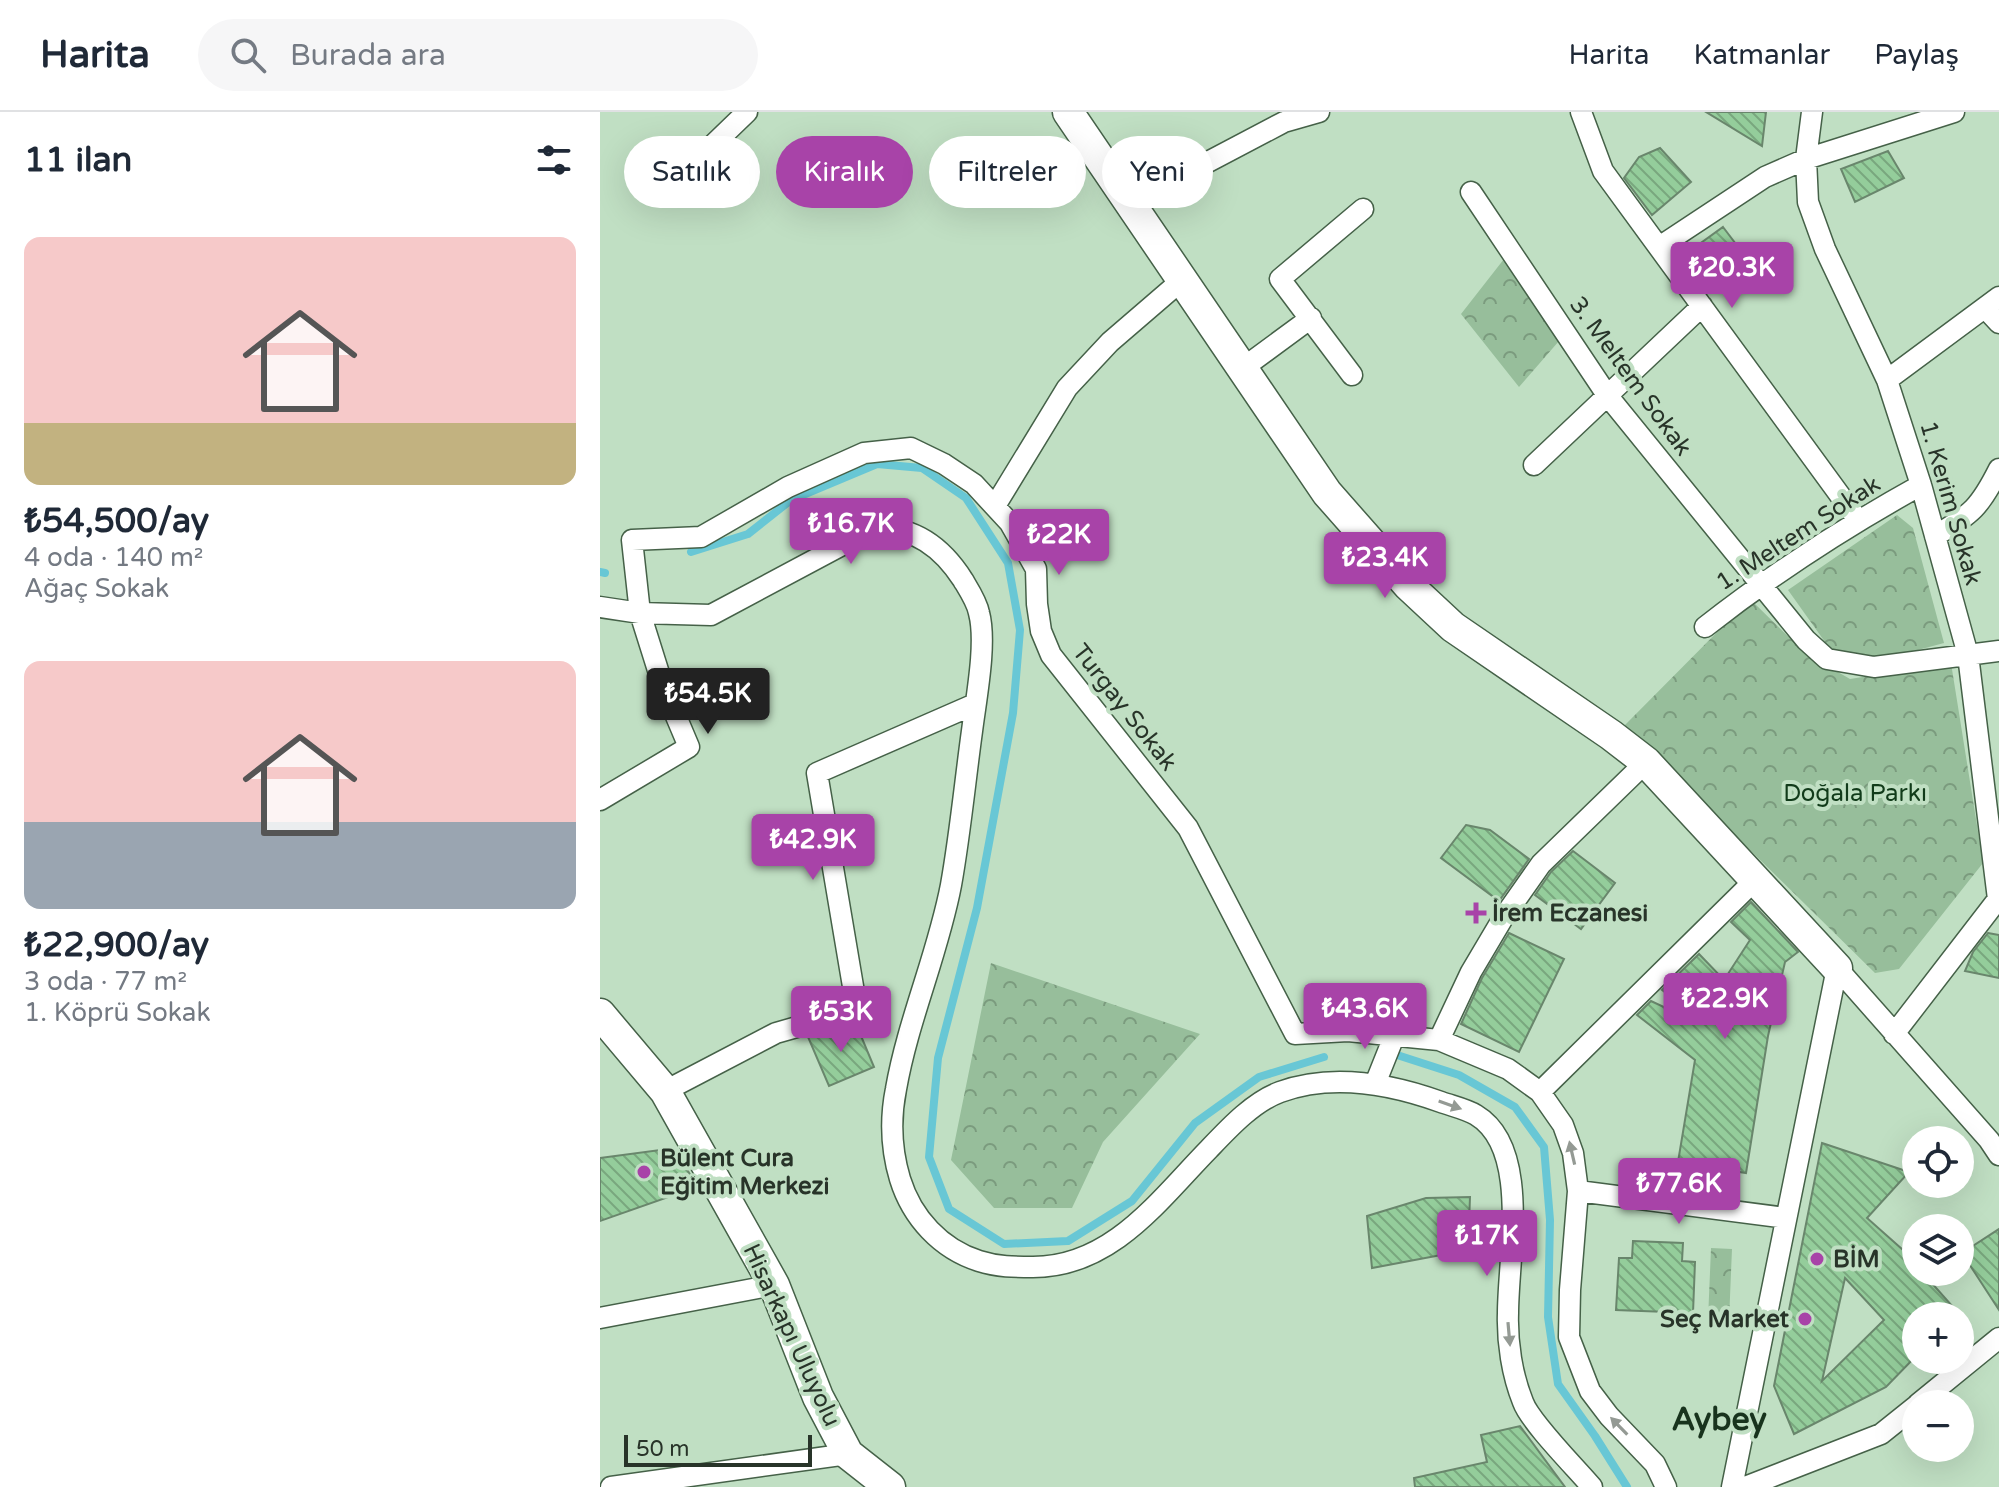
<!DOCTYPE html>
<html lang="tr">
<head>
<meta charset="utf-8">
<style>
  :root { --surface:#fff; --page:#f6f6f7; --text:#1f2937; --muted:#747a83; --line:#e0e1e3; --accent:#a843a8 }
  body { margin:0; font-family:"Varela Round",sans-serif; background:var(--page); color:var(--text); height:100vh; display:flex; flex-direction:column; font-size:30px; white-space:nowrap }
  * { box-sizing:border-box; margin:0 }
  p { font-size:26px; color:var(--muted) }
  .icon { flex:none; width:44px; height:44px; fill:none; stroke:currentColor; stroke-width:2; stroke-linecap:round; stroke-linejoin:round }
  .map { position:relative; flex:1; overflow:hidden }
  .sheet { display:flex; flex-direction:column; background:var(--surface); width:600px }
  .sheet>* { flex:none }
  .banner { position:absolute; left:24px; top:24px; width:760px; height:72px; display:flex; gap:16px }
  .fabs { position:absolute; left:1302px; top:1014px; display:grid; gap:16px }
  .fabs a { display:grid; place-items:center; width:72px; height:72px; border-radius:50%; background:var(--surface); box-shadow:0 8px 32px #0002; font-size:40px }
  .scale { position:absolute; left:24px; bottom:20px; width:188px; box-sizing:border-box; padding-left:8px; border:4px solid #283429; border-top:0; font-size:22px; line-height:28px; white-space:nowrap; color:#283429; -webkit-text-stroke:6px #c0dfc3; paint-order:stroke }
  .price { position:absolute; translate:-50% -68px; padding:0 18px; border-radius:8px; background:var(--accent); color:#fff; font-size:26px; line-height:52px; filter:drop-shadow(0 2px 4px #0008) }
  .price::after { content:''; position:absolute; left:50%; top:48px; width:24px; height:18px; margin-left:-12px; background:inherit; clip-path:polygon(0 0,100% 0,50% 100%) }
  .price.current { background:#222; color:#fff }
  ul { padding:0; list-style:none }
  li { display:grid; align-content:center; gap:16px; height:424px; padding:0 24px }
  li span { display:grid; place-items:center; height:248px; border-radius:16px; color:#555 }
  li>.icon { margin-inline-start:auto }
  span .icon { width:144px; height:144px; fill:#fffc; stroke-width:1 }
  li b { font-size:34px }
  h2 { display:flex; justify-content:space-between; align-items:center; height:96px; padding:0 24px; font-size:34px }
  .chip { padding:0 28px; border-radius:36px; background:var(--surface); box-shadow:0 8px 32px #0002; font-size:28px; line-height:72px }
  .chip.current { background:var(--accent); color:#fff }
  header { display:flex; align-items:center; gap:48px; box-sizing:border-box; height:112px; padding:0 40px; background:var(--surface); border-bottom:2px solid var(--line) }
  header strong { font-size:38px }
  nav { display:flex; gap:44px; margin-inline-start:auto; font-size:28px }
  .search { width:560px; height:72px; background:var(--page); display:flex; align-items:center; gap:20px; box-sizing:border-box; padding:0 28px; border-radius:44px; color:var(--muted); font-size:30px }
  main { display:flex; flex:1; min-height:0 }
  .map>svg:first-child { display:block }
</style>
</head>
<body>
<header>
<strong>Harita</strong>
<div class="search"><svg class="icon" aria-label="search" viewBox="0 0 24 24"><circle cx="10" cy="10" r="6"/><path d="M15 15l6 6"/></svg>Burada ara</div>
<nav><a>Harita</a><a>Katmanlar</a><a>Paylaş</a></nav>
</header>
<main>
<section class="sheet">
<h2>11 ilan<svg class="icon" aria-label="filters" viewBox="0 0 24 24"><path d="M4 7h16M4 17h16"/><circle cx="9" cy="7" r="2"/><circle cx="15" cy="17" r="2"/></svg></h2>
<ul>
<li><span style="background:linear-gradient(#f6c9c9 75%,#c2b280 0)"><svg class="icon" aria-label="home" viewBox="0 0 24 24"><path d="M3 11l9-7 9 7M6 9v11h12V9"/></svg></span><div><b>₺54,500/ay</b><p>4 oda · 140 m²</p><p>Ağaç Sokak</p></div></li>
<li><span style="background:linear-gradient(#f6c9c9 65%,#9aa5b1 0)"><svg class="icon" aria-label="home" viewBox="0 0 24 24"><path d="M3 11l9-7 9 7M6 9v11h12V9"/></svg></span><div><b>₺22,900/ay</b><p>3 oda · 77 m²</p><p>1. Köprü Sokak</p></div></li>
</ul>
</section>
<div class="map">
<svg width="1399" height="1375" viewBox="0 0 1399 1375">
  <defs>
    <pattern id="park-crowns" width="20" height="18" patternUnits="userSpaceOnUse" patternTransform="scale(2)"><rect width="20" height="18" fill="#97be9b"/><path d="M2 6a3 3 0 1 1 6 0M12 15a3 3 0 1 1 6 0" fill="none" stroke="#7b9b7e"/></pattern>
    <pattern id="building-back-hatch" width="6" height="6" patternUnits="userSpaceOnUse" patternTransform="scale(2)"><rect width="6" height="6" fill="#94cd9b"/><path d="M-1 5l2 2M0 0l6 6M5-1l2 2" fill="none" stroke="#79a77e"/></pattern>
  </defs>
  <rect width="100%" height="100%" fill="#c0dfc3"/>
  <!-- park -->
  <path fill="url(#park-crowns)" d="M904 147 959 229 919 275 861 202Z
    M1297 403 1313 416 1344 531 1273 550 1230 537 1188 478Z
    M1150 487 1205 541 1250 567 1351 551 1383 751 1299 857 1275 861 1024 614Z
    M391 851 600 922 503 1030 472 1096H394L351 1048Z
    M1111 1136 1132 1137 1129 1209 1108 1208Z"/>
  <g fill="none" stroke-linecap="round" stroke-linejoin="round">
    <!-- stream -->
    <path stroke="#68c7d5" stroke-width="8" d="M91 440 148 422 191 388 277 352 322 356 366 386 408 451 420 518 413 601 377 796 338 946 329 1045 349 1097 404 1132 468 1129 532 1089 595 1011 659 965 724 945
      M0 460 5 461
      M794 942 859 963 915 995 944 1035 950 1108 948 1205 958 1272 995 1324 1027 1375"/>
  </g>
  <!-- building -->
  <path fill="url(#building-back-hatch)" stroke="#69866c" stroke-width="2" fill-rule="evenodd" d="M1106 0H1166L1162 34Z
    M1060 36 1091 70 1052 103 1024 66 1039 45Z
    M1288 39 1304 66 1255 90 1241 57Z
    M1123 115 1148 148 1119 164 1110 175 1087 141Z
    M866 713 890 718 929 747 899 789 841 746Z
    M973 739 1015 771 981 817 935 783 951 760Z
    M1151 790 1198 840 1185 850 1168 924 1146 1061 1078 1050 1095 948 1037 903 1051 889 1070 898 1075 888 1062 878 1099 842 1124 868 1150 828 1131 810Z
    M909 821 964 847 919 940 861 912 882 866Z
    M1388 821 1399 823V866L1365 859 1373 840Z
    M256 912 274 955 229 974 208 925Z
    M1222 1031 1309 1060 1267 1106 1303 1138 1316 1153V1160H1322L1361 1204H1316V1244L1286 1275 1194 1322 1174 1274ZM1245 1166 1284 1208 1222 1269Z
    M75 1036 97 1075 0 1109V1046Z
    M870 1085 868 1138 772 1156 767 1104 826 1086Z
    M1399 1117V1198L1362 1141Z
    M1033 1129 1083 1131 1082 1149 1095 1150 1093 1201 1016 1198 1019 1146H1032Z
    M920 1314 965 1375H815L814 1366 887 1350 881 1323Z"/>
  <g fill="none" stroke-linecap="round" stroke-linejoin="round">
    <!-- street casing -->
    <g stroke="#456148" stroke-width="23">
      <path id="street" d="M981 0 1003 59 1258 408
        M1212 0 1206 47 1208 90 1225 137 1287 268 1321 373 1368 543 1398 787 1294 922
        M88 57 147 0
        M871 80 1007 283 1206 528 1227 547 1274 555 1399 539
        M530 91 684 10 719 0
        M1059 135 1165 65 1206 47 1354 0
        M1385 196 1399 211
        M643 256 711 206
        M752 263 680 167 763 97
        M1287 268 1399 185
        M934 353 1102 194
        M395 394 467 276 510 230 582 168
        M1335 424C1372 402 1380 395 1399 357
        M0 495 40 501 111 503 274 416C314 414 342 435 363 468 369 478 377 490 379 501 387 531 376 587 372 619 365 670 360 723 351 773 338 842 308 908 296 977 290 1007 291 1037 300 1067 312 1106 341 1137 379 1149 398 1155 414 1155 433 1155 512 1155 559 1088 609 1037 629 1016 653 990 680 980 732 961 791 972 841 990 852 994 866 997 876 1003 931 1036 908 1145 908 1201 907 1230 912 1263 923 1290 930 1310 976 1356 992 1375
        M1105 515C1174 461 1245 415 1321 373
        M0 688 89 635 62 571 40 501 32 428 101 425 188 375 264 341 311 336 344 352 374 372 410 411 436 457 437 492 441 519 451 543 588 716 695 922 748 919 839 928 908 957 940 980 963 1013 973 1041 978 1079 970 1178 969 1225 990 1279 1009 1304 1055 1352 1066 1375
        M1237 856 1389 1028 1399 1043
        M839 928 871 860 903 806 941 752 1046 650
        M775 972 795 922
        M65 979 176 921 257 898 217 661 375 592
        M940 980 1155 768
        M978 1079 1186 1106
        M0 1206 174 1173
        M1318 1292 1399 1226
        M11 1375 248 1342
        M1132 1375 1237 856
        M1145 1375 1281 1322 1316 1294"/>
    </g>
    <!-- secondary casing -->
    <g stroke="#456148" stroke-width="33">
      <path id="secondary" d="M468 0 727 381 809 474 853 515 1011 623 1046 650 1237 856
        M0 902 65 979 174 1173 218 1285 248 1342 290 1375"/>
    </g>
    <!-- street -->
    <use href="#street" stroke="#fff" stroke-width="20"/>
    <!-- secondary -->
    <use href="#secondary" stroke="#fff" stroke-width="30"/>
  </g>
  <!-- one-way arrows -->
  <defs><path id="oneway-solid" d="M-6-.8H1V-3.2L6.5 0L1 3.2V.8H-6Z" transform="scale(2)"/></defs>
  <g fill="#949a94">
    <use href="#oneway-solid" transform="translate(850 993) rotate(19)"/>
    <use href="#oneway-solid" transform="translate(972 1041) rotate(-103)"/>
    <use href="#oneway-solid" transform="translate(909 1222) rotate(85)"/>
    <use href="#oneway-solid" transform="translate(1019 1314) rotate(-134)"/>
  </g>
  <!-- markers -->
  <g fill="#a843a8" stroke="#c0dfc3" stroke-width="3">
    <path d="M872 789h8v8h8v8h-8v8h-8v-8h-8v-8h8z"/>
    <circle cx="44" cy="1060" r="8"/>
    <circle cx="1217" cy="1147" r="8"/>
    <circle cx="1205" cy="1207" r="8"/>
  </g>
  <g text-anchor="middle" stroke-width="8" stroke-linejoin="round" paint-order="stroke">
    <!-- street labels -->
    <g font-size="24" fill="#283429" stroke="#c0dfc3">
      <text transform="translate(1031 264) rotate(54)" y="8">3. Meltem Sokak</text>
      <text transform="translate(1351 391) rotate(74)" y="8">1. Kerim Sokak</text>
      <text transform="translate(1198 421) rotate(-33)" y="8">1. Meltem Sokak</text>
      <text transform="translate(525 595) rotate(52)" y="8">Turgay Sokak</text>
      <text transform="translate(192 1223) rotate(65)" y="8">Hisarkapı Uluyolu</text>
    </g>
    <!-- park labels -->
    <g font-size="24" fill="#113b1a" stroke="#c0dfc3">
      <text x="1255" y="689">Doğala Parkı</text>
    </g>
    <!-- poi labels -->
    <g font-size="24" font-weight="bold" fill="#283429" stroke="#c0dfc3" text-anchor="start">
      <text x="892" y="809">İrem Eczanesi</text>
      <text x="60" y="1054">Bülent Cura<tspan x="60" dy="28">Eğitim Merkezi</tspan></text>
      <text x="1233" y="1155">BİM</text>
      <text x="1189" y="1215" text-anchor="end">Seç Market</text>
    </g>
    <!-- district labels -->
    <g font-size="32" font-weight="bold" fill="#18331d" stroke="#c0dfc3">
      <text x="1119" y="1318">Aybey</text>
    </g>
  </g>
</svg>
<div class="fabs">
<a><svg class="icon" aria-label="locate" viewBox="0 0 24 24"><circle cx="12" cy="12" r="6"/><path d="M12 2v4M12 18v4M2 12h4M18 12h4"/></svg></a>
<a><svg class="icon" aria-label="layers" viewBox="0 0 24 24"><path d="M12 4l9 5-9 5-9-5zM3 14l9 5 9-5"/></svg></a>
<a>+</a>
<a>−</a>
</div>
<div class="scale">50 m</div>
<b class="price" style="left:1132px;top:198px">₺20.3K</b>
<b class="price" style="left:251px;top:454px">₺16.7K</b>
<b class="price" style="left:459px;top:465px">₺22K</b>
<b class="price" style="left:785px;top:488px">₺23.4K</b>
<b class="price current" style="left:108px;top:624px">₺54.5K</b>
<b class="price" style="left:213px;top:770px">₺42.9K</b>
<b class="price" style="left:1125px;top:929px">₺22.9K</b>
<b class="price" style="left:765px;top:939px">₺43.6K</b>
<b class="price" style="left:241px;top:942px">₺53K</b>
<b class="price" style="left:1079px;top:1114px">₺77.6K</b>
<b class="price" style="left:887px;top:1166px">₺17K</b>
<div class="banner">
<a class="chip">Satılık</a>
<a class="chip current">Kiralık</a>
<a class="chip">Filtreler</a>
<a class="chip">Yeni</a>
</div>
</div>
</main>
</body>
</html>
